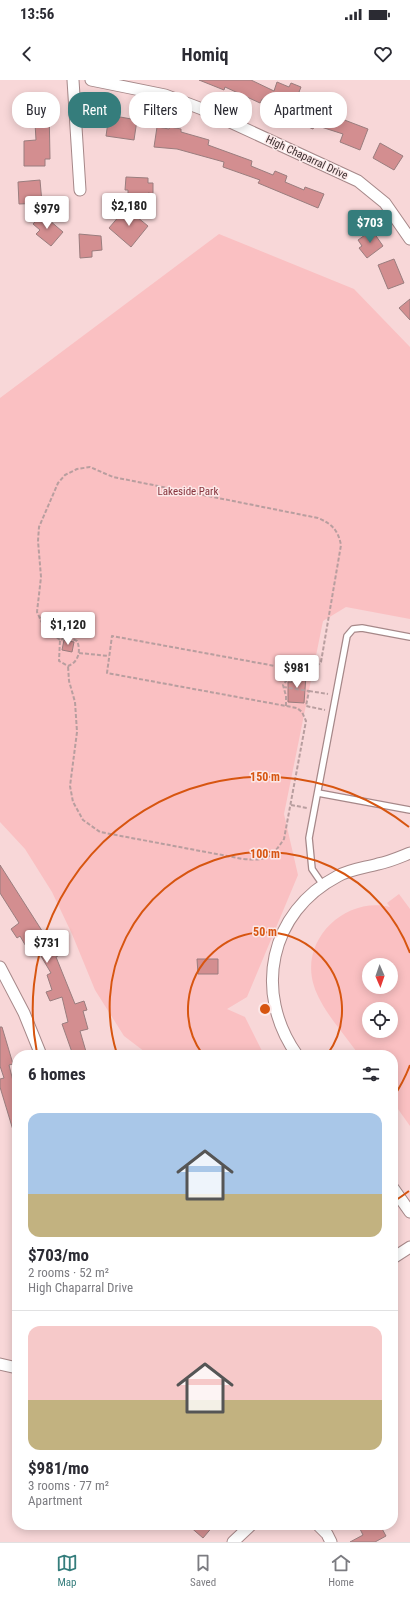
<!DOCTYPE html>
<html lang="en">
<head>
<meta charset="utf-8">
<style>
  :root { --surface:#fff; --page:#f2f2f3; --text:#2b2b33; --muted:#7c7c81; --line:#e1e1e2; --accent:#357d7c }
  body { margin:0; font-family:"Roboto Condensed",sans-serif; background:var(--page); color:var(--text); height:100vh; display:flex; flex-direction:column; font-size:15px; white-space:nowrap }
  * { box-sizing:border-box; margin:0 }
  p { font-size:13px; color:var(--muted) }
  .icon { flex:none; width:22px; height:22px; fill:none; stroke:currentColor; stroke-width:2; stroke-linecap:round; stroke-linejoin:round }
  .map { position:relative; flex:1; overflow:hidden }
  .drawer { position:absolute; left:12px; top:970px; width:386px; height:480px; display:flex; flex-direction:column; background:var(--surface); border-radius:16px; box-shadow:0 2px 10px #0003 }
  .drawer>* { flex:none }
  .guide { position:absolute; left:12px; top:12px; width:386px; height:36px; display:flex; gap:8px }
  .needle { width:26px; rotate:178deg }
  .fabs { position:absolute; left:362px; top:878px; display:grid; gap:8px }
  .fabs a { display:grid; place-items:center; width:36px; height:36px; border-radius:50%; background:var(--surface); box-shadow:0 2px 10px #0003; font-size:20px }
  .price { position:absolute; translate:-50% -34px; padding:0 9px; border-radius:4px; background:#fff; color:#222; font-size:13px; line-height:26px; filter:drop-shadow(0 1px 2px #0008) }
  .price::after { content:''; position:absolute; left:50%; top:24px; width:12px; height:9px; margin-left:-6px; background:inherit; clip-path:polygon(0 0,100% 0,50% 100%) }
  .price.current { background:var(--accent); color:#fff }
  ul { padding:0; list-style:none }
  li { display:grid; align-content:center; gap:8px; height:212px; padding:0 16px }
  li+li { border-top:1px solid var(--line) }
  li span { display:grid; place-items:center; height:124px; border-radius:12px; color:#555 }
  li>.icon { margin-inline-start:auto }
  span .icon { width:72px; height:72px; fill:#fffc; stroke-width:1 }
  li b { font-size:17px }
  h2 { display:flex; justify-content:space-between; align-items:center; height:48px; padding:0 16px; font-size:17px }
  .pill { padding:0 14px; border-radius:16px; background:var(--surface); box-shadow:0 2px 10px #0003; font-size:14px; line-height:36px }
  .pill.current { background:var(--accent); color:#fff }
  .status { display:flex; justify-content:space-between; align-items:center; height:28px; padding:0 20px; background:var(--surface); direction:ltr }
  .status svg { height:11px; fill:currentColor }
  header { display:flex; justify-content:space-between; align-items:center; height:52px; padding:0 16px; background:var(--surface); font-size:18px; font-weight:700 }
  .dock { display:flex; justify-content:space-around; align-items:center; height:56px; border-top:1px solid var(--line); background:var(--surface); font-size:11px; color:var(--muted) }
  .dock a { display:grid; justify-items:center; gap:2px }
  .dock .current { color:var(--accent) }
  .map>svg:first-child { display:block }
</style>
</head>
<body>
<div class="status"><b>13:56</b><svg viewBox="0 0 49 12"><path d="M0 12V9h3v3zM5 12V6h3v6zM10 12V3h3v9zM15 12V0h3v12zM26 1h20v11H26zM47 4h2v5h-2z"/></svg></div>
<header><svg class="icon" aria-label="back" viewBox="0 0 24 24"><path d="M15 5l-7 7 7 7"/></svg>Homiq<svg class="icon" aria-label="heart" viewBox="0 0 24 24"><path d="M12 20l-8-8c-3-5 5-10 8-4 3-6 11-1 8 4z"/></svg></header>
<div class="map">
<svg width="410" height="1462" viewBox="0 0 410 1462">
  <rect width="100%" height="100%" fill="#f8d7d8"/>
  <!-- green -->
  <path fill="#fac0c2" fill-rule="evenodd" d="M219 154 354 209 410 267V539L346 527 323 541 284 734 298 795 247 917 227 929 245 937 264 975H149L124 956 95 910 72 854 52 812 25 769 0 742V318Z
    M399 814 410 829V1046L393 1022V975H359C345 955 321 929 314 906 299 860 345 816 390 827L387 823ZM369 885H391V907H369ZM369 929H391V951H369Z"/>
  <!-- building -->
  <path fill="#d38e90" stroke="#9a7d7e" d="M199 0H251L274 11 277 2 289 7 291 3 301 7 299 12 304 14 302 18 337 30 334 36 368 49 360 70 340 62 343 54 315 45 313 49 282 36 285 28 262 19 260 23 225 7 224 10Z
    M49 25 50 79H45V86H24V61L36 60 34 26Z
    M109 35 137 40 134 60 106 56Z
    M157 47 169 49 170 47 181 49V52L209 60 208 65 252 81 251 86 273 95 275 91 287 96 285 102 304 110 305 107 324 114 318 128 258 103 260 100 223 87 224 82 177 69 154 67Z
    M380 63 403 76 394 90 373 78Z
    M126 97 148 98V103H153V114L148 113V118L128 117V110H125Z
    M40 100 42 123 19 124 18 102Z
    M126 128 148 146 131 167 109 148Z
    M42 134 63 152 51 166 36 154 40 150 33 144Z
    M372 150 383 166 367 178 359 168 362 166 358 160Z
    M79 154 101 156 102 170 92 171V177L80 178Z
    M394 179 404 203 388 209 378 185Z
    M410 219V240L399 228Z
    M64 560 74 562 72 572 62 570Z
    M293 595 306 596 304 623 288 622V602H292Z
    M0 785 53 868 59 865 63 873 56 877 75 924 84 921 87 930 83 931 88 949 80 951 87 975H73L62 944 68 942 62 917 50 921 46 912 52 910 47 895 51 893 38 871 31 875 20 856 17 858 11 849 19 843 0 813Z
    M197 879H218V894H198Z
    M0 947H2L13 984 9 985 15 1009 17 1008 16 1060 0 1007V999L4 998 0 986Z
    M188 1445H214L203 1458Z
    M358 1445H380L386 1456 375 1462H350L363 1455Z"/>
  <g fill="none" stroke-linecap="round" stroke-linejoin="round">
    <!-- lane casing -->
    <g stroke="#a68889" stroke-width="8">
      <path id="lane" d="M318 713 410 730
        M323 805 312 789 309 758 347 556 353 549 362 548 410 557"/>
    </g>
    <!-- street casing -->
    <g stroke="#a68889" stroke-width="13">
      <path id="street" d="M73 0 80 110
        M91 0 165 15 202 29 358 101 385 123 410 159
        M0 887 24 933 41 975
        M297 975C253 913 269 832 338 796 351 789 364 788 378 784 389 782 400 777 410 773
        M393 1108 410 1132
        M393 1178 410 1167
        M0 1284 17 1288
        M318 1445 327 1454 331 1462
        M233 1462 251 1445"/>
    </g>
    <!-- path -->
    <path stroke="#b89e9f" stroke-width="2" stroke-dasharray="4 2" stroke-linecap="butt" d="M68 557 77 561C81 570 79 582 68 586L59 581 60 560Z
      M60 560 44 547 37 532 41 497 38 461 39 447 58 403 65 395 77 389 90 387 113 397 318 438C332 444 338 450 341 465L321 582C314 589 307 590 297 590L112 556 107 593 297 628 302 632 306 641 284 759C271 778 267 781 243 779L100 752 83 740 73 722 70 706 77 652 75 622 69 601 68 586
      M79 573 109 576
      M283 607 309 611 306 626 325 630
      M309 611 328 614
      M286 626V616L283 605 291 595 292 589
      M291 725 307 728"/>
    <!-- lane -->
    <use href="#lane" stroke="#fff" stroke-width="5.5"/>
    <!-- street -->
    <use href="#street" stroke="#fff" stroke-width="11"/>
  </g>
  <!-- distance rings -->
  <g fill="none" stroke="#d75510" stroke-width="2">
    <path d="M203 975A77 77 0 1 1 327 975"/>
    <path d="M410 985A155 155 0 0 1 394 1016M117 974A155 155 0 0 1 410 873"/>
    <path d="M409 1111A232 232 0 0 1 393 1122M37 973A232 232 0 0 1 409 747"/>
  </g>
  <g text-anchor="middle" stroke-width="3" stroke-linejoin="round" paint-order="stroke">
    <!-- street labels -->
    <g font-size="11" fill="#3e3132" stroke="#fce8e8">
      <text transform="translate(307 77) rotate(25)" y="4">High Chaparral Drive</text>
    </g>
    <!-- park labels -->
    <g font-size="11" fill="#87343d" stroke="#fce8e8">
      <text x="188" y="415">Lakeside Park</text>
    </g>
  </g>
  <circle cx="265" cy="929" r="6" fill="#d75510" stroke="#fce8e8" stroke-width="2"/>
  <g font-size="12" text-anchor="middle" font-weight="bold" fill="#d75510" stroke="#fce8e8" stroke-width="3" stroke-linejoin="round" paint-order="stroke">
    <text x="265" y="701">150 m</text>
    <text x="265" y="778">100 m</text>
    <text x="265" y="856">50 m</text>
  </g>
</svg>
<div class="fabs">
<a><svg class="needle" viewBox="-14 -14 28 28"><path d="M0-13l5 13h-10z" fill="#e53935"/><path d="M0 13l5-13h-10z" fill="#7c7c81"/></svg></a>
<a><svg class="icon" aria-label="locate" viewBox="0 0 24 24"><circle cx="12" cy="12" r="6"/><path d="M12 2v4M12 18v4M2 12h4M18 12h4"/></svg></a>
</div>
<b class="price" style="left:129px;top:147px">$2,180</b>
<b class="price" style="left:47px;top:150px">$979</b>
<b class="price current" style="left:370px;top:164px">$703</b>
<b class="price" style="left:68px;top:566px">$1,120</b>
<b class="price" style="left:297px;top:609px">$981</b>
<b class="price" style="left:47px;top:884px">$731</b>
<div class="guide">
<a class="pill">Buy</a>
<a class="pill current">Rent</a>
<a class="pill">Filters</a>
<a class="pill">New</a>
<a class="pill">Apartment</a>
</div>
<section class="drawer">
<h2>6 homes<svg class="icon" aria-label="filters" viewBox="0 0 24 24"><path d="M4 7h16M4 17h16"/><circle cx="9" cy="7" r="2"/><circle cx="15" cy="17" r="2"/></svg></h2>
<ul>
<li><span style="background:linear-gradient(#a9c7e8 65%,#c2b280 0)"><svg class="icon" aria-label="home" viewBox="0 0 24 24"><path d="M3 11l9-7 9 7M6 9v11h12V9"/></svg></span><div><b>$703/mo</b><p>2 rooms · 52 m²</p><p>High Chaparral Drive</p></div></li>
<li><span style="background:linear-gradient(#f6c9c9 60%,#c2b280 0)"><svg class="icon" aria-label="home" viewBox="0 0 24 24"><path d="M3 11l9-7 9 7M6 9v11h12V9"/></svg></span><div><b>$981/mo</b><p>3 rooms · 77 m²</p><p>Apartment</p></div></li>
</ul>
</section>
</div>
<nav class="dock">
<a class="current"><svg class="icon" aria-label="map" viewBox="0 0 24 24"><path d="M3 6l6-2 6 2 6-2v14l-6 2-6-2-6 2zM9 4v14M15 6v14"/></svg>Map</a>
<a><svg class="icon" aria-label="saved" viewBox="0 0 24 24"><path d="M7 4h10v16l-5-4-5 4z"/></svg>Saved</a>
<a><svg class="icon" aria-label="home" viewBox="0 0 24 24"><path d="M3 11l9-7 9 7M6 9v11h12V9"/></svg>Home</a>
</nav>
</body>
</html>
